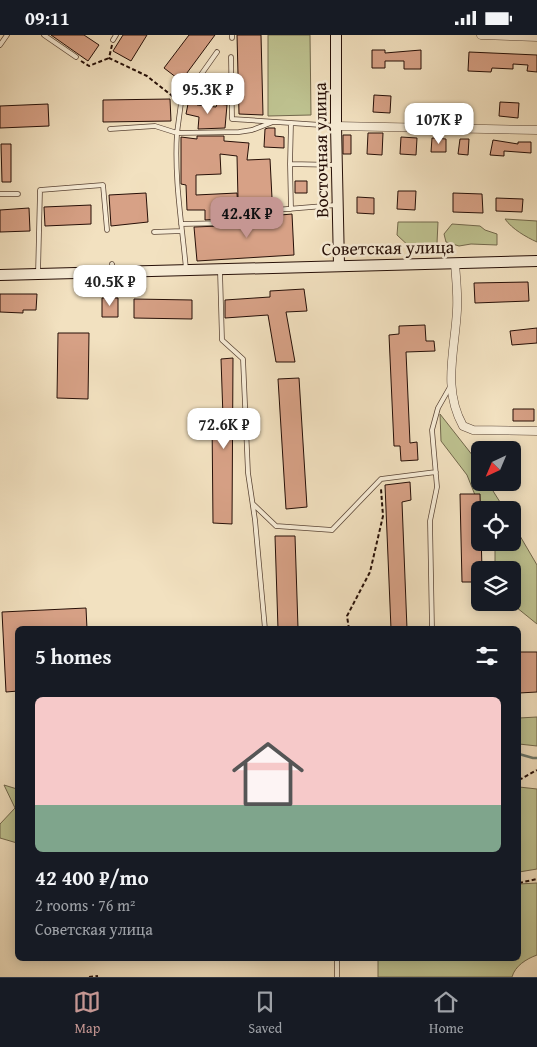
<!DOCTYPE html>
<html lang="en">
<head>
<meta charset="utf-8">
<style>
  :root { --surface:#171b24; --page:#20242c; --text:#f1f3f6; --muted:#9ea1a6; --line:#363941; --accent:#c59692 }
  body { margin:0; font-family:"Gentium Book Plus",serif; background:var(--page); color:var(--text); height:100vh; display:flex; flex-direction:column; font-size:19px; white-space:nowrap }
  * { box-sizing:border-box; margin:0 }
  p { font-size:16px; color:var(--muted) }
  .icon { flex:none; width:28px; height:28px; fill:none; stroke:currentColor; stroke-width:2; stroke-linecap:round; stroke-linejoin:round }
  .map { position:relative; flex:1; overflow:hidden }
  .details { position:absolute; left:15px; top:591px; width:506px; height:335px; display:flex; flex-direction:column; background:var(--surface); border-radius:8px; box-shadow:0 2px 12px #0003 }
  .details>* { flex:none }
  .needle { width:32px; rotate:224deg }
  .buttons { position:absolute; left:471px; top:406px; display:grid; gap:10px }
  .buttons a { display:grid; place-items:center; width:50px; height:50px; border-radius:8px; background:var(--surface); box-shadow:0 2px 12px #0003; font-size:25px }
  .price { position:absolute; translate:-50% -42px; padding:0 11px; border-radius:10px; background:#fff; color:#222; font-size:16px; line-height:32px; filter:drop-shadow(0 1px 2px #0008) }
  .price::after { content:''; position:absolute; left:50%; top:30px; width:15px; height:11px; margin-left:-8px; background:inherit; clip-path:polygon(0 0,100% 0,50% 100%) }
  .price.on { background:var(--accent); color:#111 }
  ul { padding:0; list-style:none }
  li { display:grid; align-content:center; gap:10px; height:265px; padding:0 20px }
  li+li { border-top:1px solid var(--line) }
  li span { display:grid; place-items:center; height:155px; border-radius:8px; color:#555 }
  li>.icon { margin-inline-start:auto }
  span .icon { width:90px; height:90px; fill:#fffc; stroke-width:1 }
  li b { font-size:21px }
  h2 { display:flex; justify-content:space-between; align-items:center; height:60px; padding:0 20px; font-size:21px }
  .status { display:flex; justify-content:space-between; align-items:center; height:35px; padding:0 25px; background:var(--surface); direction:ltr }
  .status svg { height:14px; fill:currentColor }
  .menu { display:flex; justify-content:space-around; align-items:center; height:70px; border-top:1px solid var(--line); background:var(--surface); font-size:14px; color:var(--muted) }
  .menu a { display:grid; justify-items:center; gap:2px }
  .menu .on { color:var(--accent) }
  .map>svg:first-child { display:block }
</style>
</head>
<body>
<div class="status"><b>09:11</b><svg viewBox="0 0 49 12"><path d="M0 12V9h3v3zM5 12V6h3v6zM10 12V3h3v9zM15 12V0h3v12zM26 1h20v11H26zM47 4h2v5h-2z"/></svg></div>
<div class="map">
<svg width="537" height="942" viewBox="0 0 537 942">
  <rect width="100%" height="100%" fill="#f2e1c0"/>
  <filter id="stains"><feTurbulence type="fractalNoise" baseFrequency=".004" numOctaves="4"/><feColorMatrix values="0 0 0 0 .2 0 0 0 0 .09 0 0 0 0 .02 0 0 0 .5 -.17"/></filter>
  <radialGradient id="worn" r=".72"><stop offset=".6" stop-color="#630" stop-opacity="0"/><stop offset="1" stop-color="#630" stop-opacity=".3"/></radialGradient>
  <!-- green -->
  <path fill="#bec290" stroke="#72684c" d="M268 0H310L311 80 268 81Z
    M505 184 537 186V207C526 202 512 194 505 184Z
    M398 187H438L437 208 423 214H412L397 200Z
    M452 189 480 191 485 195 497 199V210L471 209 459 211 446 207 444 199Z
    M440 379 473 421 480 433V448H488L505 475H481L467 440 441 406Z
    M513 489 537 530V589L511 568H512V535H495V508H512Z
    M537 682V711L519 709V683Z
    M4 750 17 754V808L0 803V789L15 773Z
    M519 752 537 754V834L519 837Z
    M537 848V920C526 924 515 931 512 942H378V924H519V849Z"/>
  <g fill="none" stroke-linecap="round" stroke-linejoin="round">
    <!-- stream -->
    <path stroke="#6d786b" stroke-width="2.5" d="M519 719 533 723H537"/>
  </g>
  <!-- building -->
  <path fill="#d7a186" stroke="#260f07" d="M51 0H84L99 10 88 26Z
    M123 0H147L131 26 113 16Z
    M189 0H215L181 46 164 33Z
    M237 0H261L263 80 239 79Z
    M372 15H385V18L421 15V34H404V26H385V33H372Z
    M469 17 537 20V37L527 36 528 30 513 29V34L492 33 491 37 468 36Z
    M374 60 391 61 390 78 373 77Z
    M170 64 171 86 103 87V65Z
    M189 64 198 65 197 70 216 72 217 69 227 70 225 93 198 94 199 82 186 79Z
    M500 67 519 68 518 83 499 81Z
    M48 69 49 91 0 93V71Z
    M268 93H275V101L284 102V113L264 112 265 94Z
    M368 98H383L382 120 367 119Z
    M343 100H351V119H343Z
    M197 101H224V106L249 108 247 125 270 124 272 163 238 164 237 121 220 119 221 139 196 140V160L237 158 238 174H220V184L205 185V175H187L186 150 181 149V102L197 104Z
    M401 102 417 103 416 120 400 119Z
    M432 103 446 104V117H431Z
    M460 104H469L468 120 458 119Z
    M493 105 518 109V107H531V118L504 116V121L490 120Z
    M1 109H11V147H2Z
    M295 146H307V158H295Z
    M398 156H416L415 175 397 174Z
    M146 158 148 187 111 191 109 160Z
    M453 158 482 159 483 178 453 177Z
    M357 162 374 163V179L357 178Z
    M496 163 523 164 522 177 496 176Z
    M91 170V189L45 191 44 172Z
    M29 173 30 196 0 197V175Z
    M292 179 294 220 197 226 194 192 246 190V183Z
    M528 247 529 266 475 268 474 248Z
    M304 254 307 276 286 277 295 327H276L268 280 225 283V265L270 262V256Z
    M0 259H37L36 275H23V278L0 277Z
    M102 263H118V282H102Z
    M134 264 192 265V284L134 283Z
    M425 290 426 306H434L435 316 406 317 410 408 417 407 418 425 401 426 400 411H394L389 300 399 299V291Z
    M537 293V308L512 310 510 296Z
    M58 298H89L88 364 57 363Z
    M233 323 232 489 213 488 212 382H223L221 324Z
    M299 343 307 472 286 474 278 344Z
    M513 374H534V386H513Z
    M410 447 411 465 402 467 407 594H391L385 450Z
    M460 459H480L482 535H480V547H462Z
    M275 501H295L298 593 278 594Z
    M86 573 87 594H18V656L6 657 2 577Z
    M519 617H537V657L519 658Z"/>
  <g fill="none" stroke-linecap="round" stroke-linejoin="round">
    <!-- service casing -->
    <g stroke="#594435" stroke-width="5.5">
      <path id="service" d="M44 0 76 22
        M232 3V0
        M113 5 116 0
        M0 10 7 0
        M231 22 232 84 336 91
        M194 51 231 59
        M110 94 155 91 177 98 181 68 217 17
        M290 129 291 88
        M0 159H18
        M291 174 290 129 337 130
        M181 189 227 188V179L336 170
        M154 197 182 196
        M112 229 114 236
        M186 234C182 189 174 144 177 98L239 97 252 95 273 87
        M220 236 222 305 243 324 248 438 255 485 265 594
        M38 239 40 155 103 150 107 195
        M253 469 276 491 332 495 381 444 436 437
        M432 594 430 486 437 452 432 395 438 373 450 352
        M337 924V942"/>
    </g>
    <!-- minor casing -->
    <g stroke="#594435" stroke-width="9">
      <path id="minor" d="M481 0 537 2
        M336 91 537 95
        M455 228C456 244 458 259 457 275 455 316 442 353 463 391L473 395 537 396"/>
    </g>
    <!-- secondary casing -->
    <g stroke="#260f07" stroke-width="12">
      <path id="secondary" d="M336 0V91L339 230
        M0 240 537 226"/>
    </g>
    <!-- path -->
    <path stroke="#260f07" stroke-width="2" stroke-dasharray="4 2.5" stroke-linecap="butt" d="M112 10 109 23 147 41 176 64
      M81 26 89 31 109 23
      M349 594 347 581 370 537 383 481 381 454
      M519 745 537 735
      M519 848 537 844
      M89 942 98 941"/>
    <!-- service -->
    <use href="#service" stroke="#f7ecd6" stroke-width="4"/>
    <!-- minor -->
    <use href="#minor" stroke="#f7ecd6" stroke-width="8"/>
    <!-- secondary -->
    <use href="#secondary" stroke="#f7ecd6" stroke-width="10"/>
  </g>
  <g text-anchor="middle" stroke-width="5" stroke-linejoin="round" paint-order="stroke">
    <!-- street labels -->
    <g font-size="18" fill="#260f07" stroke="#f7ecd6">
      <text transform="translate(321 115) rotate(-91)" y="6">Восточная улица</text>
      <text transform="translate(388 213) rotate(-1)" y="6">Советская улица</text>
    </g>
  </g>
  <rect width="100%" height="100%" filter="url(#stains)"/>
  <rect width="100%" height="100%" fill="url(#worn)"/>
</svg>
<div class="buttons">
<a><svg class="needle" viewBox="-14 -14 28 28"><path d="M0-13l5 13h-10z" fill="#e53935"/><path d="M0 13l5-13h-10z" fill="#9ea1a6"/></svg></a>
<a><svg class="icon" aria-label="locate" viewBox="0 0 24 24"><circle cx="12" cy="12" r="6"/><path d="M12 2v4M12 18v4M2 12h4M18 12h4"/></svg></a>
<a><svg class="icon" aria-label="layers" viewBox="0 0 24 24"><path d="M12 4l9 5-9 5-9-5zM3 14l9 5 9-5"/></svg></a>
</div>
<b class="price" style="left:208px;top:80px">95.3K ₽</b>
<b class="price" style="left:439px;top:110px">107K ₽</b>
<b class="price on" style="left:247px;top:204px">42.4K ₽</b>
<b class="price" style="left:110px;top:272px">40.5K ₽</b>
<b class="price" style="left:224px;top:415px">72.6K ₽</b>
<section class="details">
<h2>5 homes<svg class="icon" aria-label="filters" viewBox="0 0 24 24"><path d="M4 7h16M4 17h16"/><circle cx="9" cy="7" r="2"/><circle cx="15" cy="17" r="2"/></svg></h2>
<ul>
<li><span style="background:linear-gradient(#f6c9c9 70%,#7fa58c 0)"><svg class="icon" aria-label="home" viewBox="0 0 24 24"><path d="M3 11l9-7 9 7M6 9v11h12V9"/></svg></span><div><b>42 400 ₽/mo</b><p>2 rooms · 76 m²</p><p>Советская улица</p></div></li>
</ul>
</section>
</div>
<nav class="menu">
<a class="on"><svg class="icon" aria-label="map" viewBox="0 0 24 24"><path d="M3 6l6-2 6 2 6-2v14l-6 2-6-2-6 2zM9 4v14M15 6v14"/></svg>Map</a>
<a><svg class="icon" aria-label="saved" viewBox="0 0 24 24"><path d="M7 4h10v16l-5-4-5 4z"/></svg>Saved</a>
<a><svg class="icon" aria-label="home" viewBox="0 0 24 24"><path d="M3 11l9-7 9 7M6 9v11h12V9"/></svg>Home</a>
</nav>
</body>
</html>
